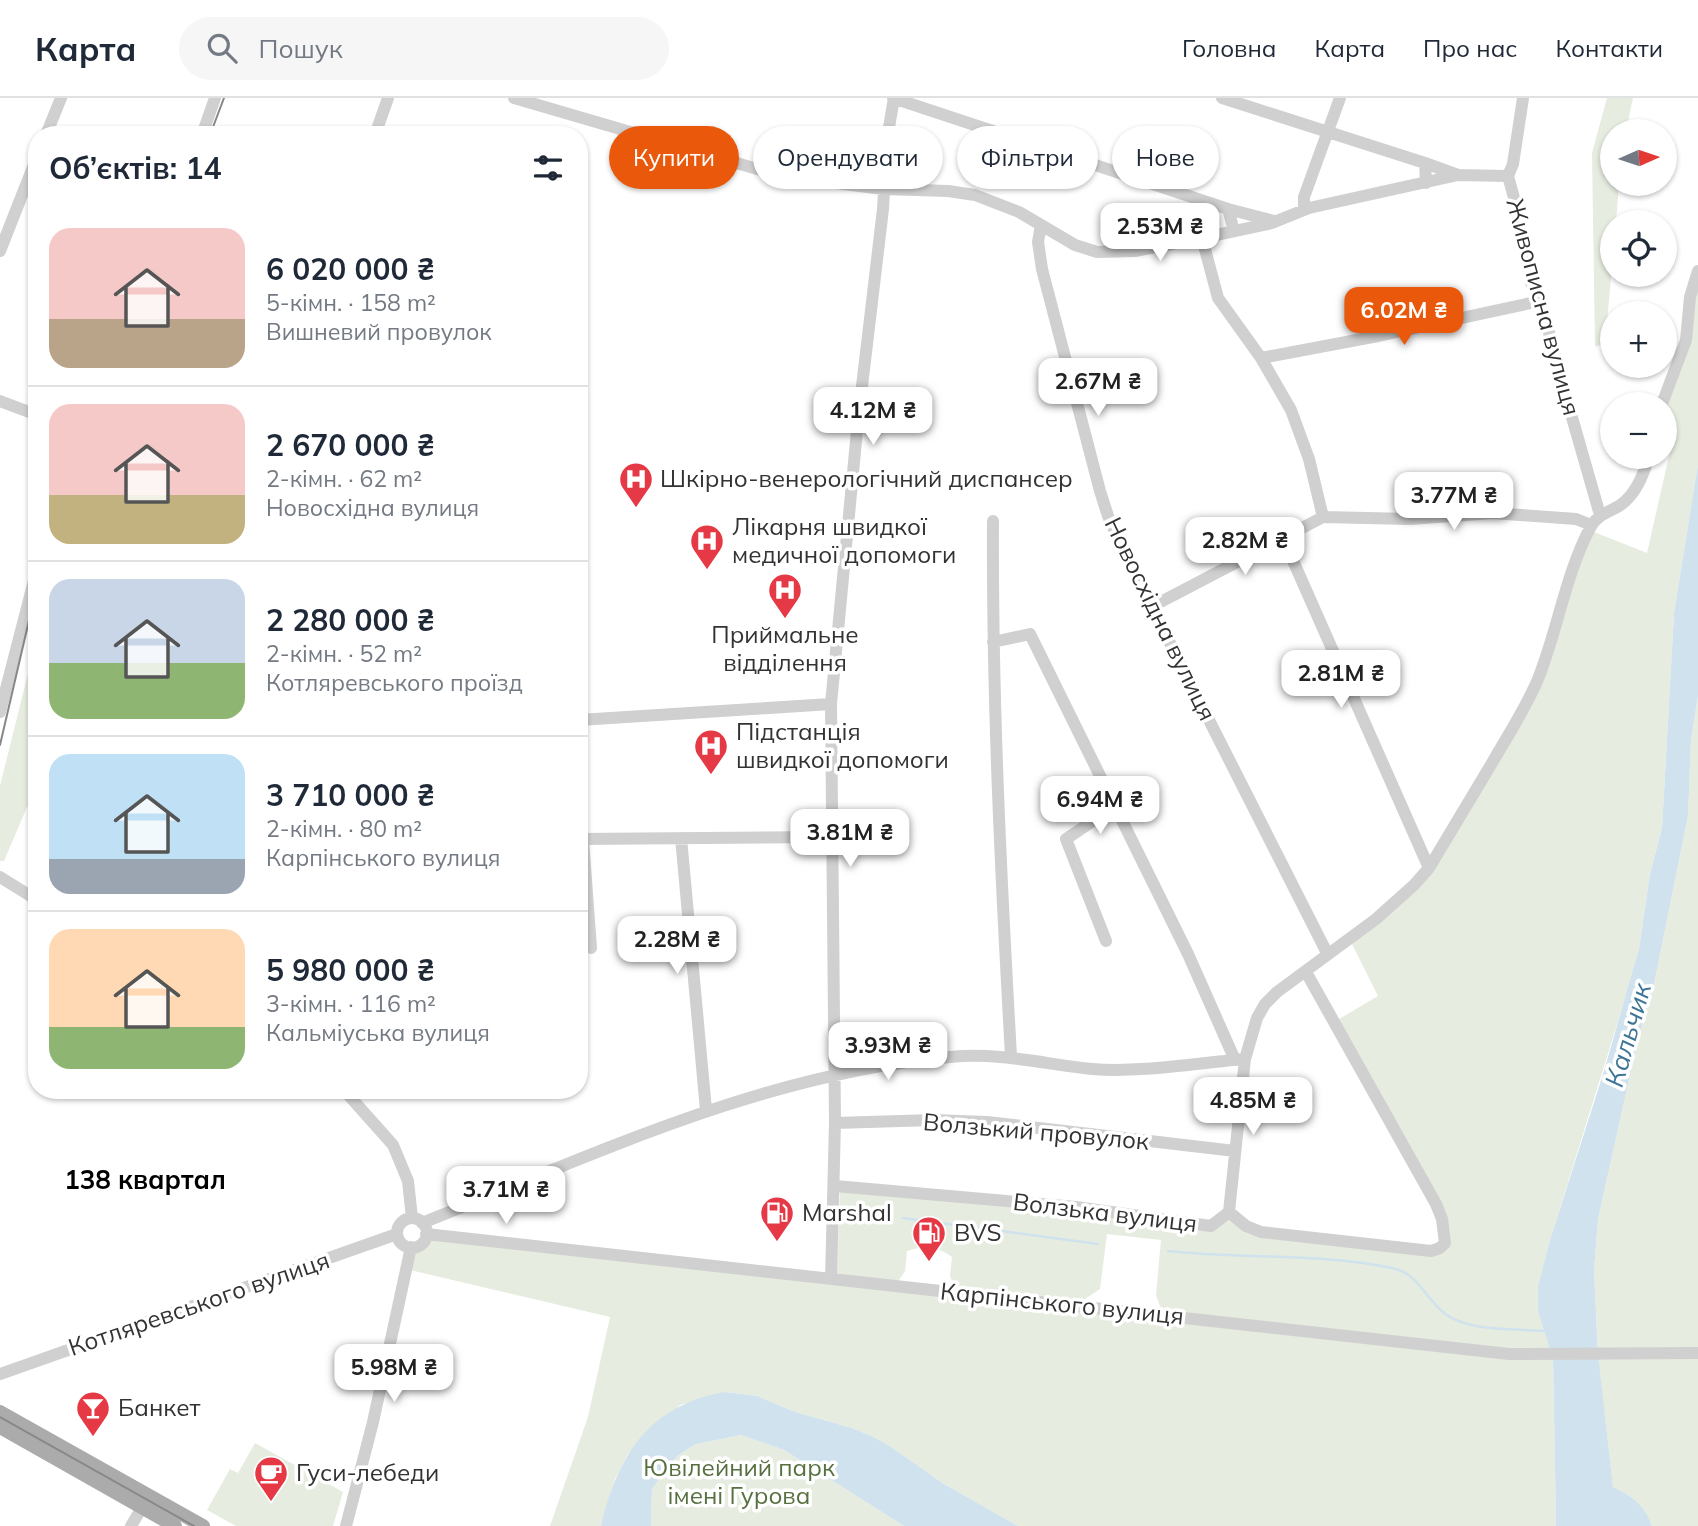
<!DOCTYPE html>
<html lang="uk">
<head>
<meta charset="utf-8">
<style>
  :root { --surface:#fff; --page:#f6f6f7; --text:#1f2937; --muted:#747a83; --line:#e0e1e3; --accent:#ea580c }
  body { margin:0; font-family:Mulish,sans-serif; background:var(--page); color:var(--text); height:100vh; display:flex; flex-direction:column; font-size:26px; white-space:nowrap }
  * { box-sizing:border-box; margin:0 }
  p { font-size:23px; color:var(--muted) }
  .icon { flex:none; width:38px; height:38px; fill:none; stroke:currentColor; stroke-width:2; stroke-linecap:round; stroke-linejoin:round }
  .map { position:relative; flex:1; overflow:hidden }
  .panel { position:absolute; left:28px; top:28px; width:560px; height:973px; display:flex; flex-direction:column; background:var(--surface); border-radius:28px; box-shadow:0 2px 5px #0004 }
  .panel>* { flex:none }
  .top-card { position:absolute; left:609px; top:28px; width:665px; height:63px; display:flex; gap:14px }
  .needle { width:46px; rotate:87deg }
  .fabs { position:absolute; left:1600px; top:21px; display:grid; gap:14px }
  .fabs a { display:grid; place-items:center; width:77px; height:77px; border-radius:50%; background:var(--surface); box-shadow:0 2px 5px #0004; font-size:35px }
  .price { position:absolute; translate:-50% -60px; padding:0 16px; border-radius:14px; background:#fff; color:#222; font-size:23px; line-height:46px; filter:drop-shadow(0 2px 4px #0008) }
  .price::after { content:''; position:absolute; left:50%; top:42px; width:21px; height:16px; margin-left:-10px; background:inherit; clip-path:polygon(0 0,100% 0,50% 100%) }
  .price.active { background:var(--accent); color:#fff }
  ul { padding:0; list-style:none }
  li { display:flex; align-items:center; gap:21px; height:175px; padding:0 21px }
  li+li { border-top:2px solid var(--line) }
  li span { display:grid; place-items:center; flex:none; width:196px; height:140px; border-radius:21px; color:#555 }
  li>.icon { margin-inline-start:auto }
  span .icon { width:84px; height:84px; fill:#fffc; stroke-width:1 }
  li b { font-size:30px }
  h2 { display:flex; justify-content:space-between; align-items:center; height:84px; padding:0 21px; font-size:30px }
  .chip { padding:0 24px; border-radius:32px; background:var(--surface); box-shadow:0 2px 5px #0004; font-size:24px; line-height:63px }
  .chip.active { background:var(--accent); color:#fff }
  header { display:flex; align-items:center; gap:42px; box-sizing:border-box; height:98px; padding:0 35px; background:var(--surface); border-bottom:2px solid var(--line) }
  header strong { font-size:33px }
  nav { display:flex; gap:38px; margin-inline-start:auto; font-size:24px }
  .search { width:490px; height:63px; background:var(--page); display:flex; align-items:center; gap:18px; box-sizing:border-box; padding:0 24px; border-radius:38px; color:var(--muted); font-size:26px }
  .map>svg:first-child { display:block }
</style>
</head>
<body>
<header>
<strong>Карта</strong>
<div class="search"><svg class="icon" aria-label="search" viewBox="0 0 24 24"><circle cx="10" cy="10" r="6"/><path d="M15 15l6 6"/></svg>Пошук</div>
<nav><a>Головна</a><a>Карта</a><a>Про нас</a><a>Контакти</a></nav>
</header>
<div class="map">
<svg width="1698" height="1428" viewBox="0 0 1698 1428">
  <rect width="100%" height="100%" fill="#fff"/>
  <!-- green -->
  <path fill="#e6ecdf" d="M1607 0H1633L1626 33H1612V86H1619L1616 124H1612V170L1605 245 1595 249 1592 55Z
    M1698 173V366L1674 515 1662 730 1650 776 1639 851 1629 888 1550 1142 1538 1188V1214L1551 1253H1526L1162 1214 1156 1197 1161 1142 1107 1136 1100 1191 1079 1205 956 1192 950 1178 952 1159C940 1149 922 1147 907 1153L905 1173 897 1185 837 1178 840 1089 1211 1128 1229 1114 1246 1128 1440 1150 1445 1133 1334 924 1378 898 1350 842 1414 787 1521 617 1589 432 1647 455 1673 340 1664 337V306L1686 242Z
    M37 539V707L27 709 4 763H0V688Z
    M1698 598V1255L1598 1252 1594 1172 1598 1121 1638 941 1654 886 1688 718 1691 643Z
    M431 1140 1553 1260 1556 1428H1018L944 1386 891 1349 874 1339 852 1330 795 1314 757 1298 725 1294 680 1307 628 1356 615 1381 601 1428H550L588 1319 610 1219 410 1172 414 1155 424 1150Z
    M1698 1259V1428H1652C1646 1408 1631 1397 1613 1389L1598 1260Z
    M741 1337 784 1352 904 1428H651L652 1391 677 1358 696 1346Z
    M255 1345 343 1394 333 1428H236L207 1412 230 1371 238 1375Z"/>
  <!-- water -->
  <path fill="#cfe2ee" d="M1698 366V598L1691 643 1688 718 1654 886 1638 941 1598 1121 1594 1172 1598 1256 1613 1389C1631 1397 1646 1408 1652 1428H1556L1553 1260 1538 1214V1188L1550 1142 1604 973 1639 851 1650 776 1662 730 1674 515Z
    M725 1294 757 1298 795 1314 852 1330 874 1339 891 1349 944 1386 1018 1428H904L784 1352 741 1337 696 1346 677 1358 652 1391 651 1428H601C618 1357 649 1307 725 1294Z"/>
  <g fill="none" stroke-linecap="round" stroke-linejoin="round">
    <!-- stream -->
    <path stroke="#cfe2ee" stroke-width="2.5" d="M903 1120 1098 1146
      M1168 1153C1240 1161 1321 1155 1392 1170 1418 1175 1425 1200 1444 1215 1468 1234 1518 1231 1548 1233"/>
    <!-- minor -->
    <path stroke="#d0d0d0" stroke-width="12" d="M514 0 781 78 883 91 948 93 975 97 1019 114 1075 147 1097 154 1135 153 1202 140 1272 125 1309 110 1458 77
      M893 0 1228 111
      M1222 0 1425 65
      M1523 0 1513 66 1508 78 1519 118 1531 185 1544 214 1557 267 1600 417
      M46 37 61 0
      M202 37 215 0
      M375 37 388 0
      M1426 85 1425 65 1458 77 1508 78
      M1304 112V99L1340 0
      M1041 127 1038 144 1042 171 1100 393 1108 418 1130 466 1327 855
      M1234 133 1228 111 1274 123
      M1202 140 1218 200 1261 260 1291 312 1309 361 1323 419
      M0 153 37 59
      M1261 260 1378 238 1540 203
      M0 303 37 317
      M1662 306 1686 242 1690 199 1698 173
      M993 423C992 602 1001 780 1011 958
      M1283 440 1429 770
      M1151 509 1323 419 1410 421 1493 415 1576 421 1591 427
      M993 544 1030 536 1188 856 1235 962
      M0 614 37 471
      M579 622 831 606
      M681 740 706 1012
      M579 741 833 739
      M583 741 591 850
      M0 779 37 802
      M1106 843 1066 741 1115 708
      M344 992 393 1047 408 1083 412 1120
      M835 1025 933 1022 987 1024 1235 1053
      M835 1088 1076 1109 1211 1128 1229 1114
      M1229 1114 1245 961 1257 920 1265 906 1277 894 1376 821 1414 787 1429 770C1450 735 1471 700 1492 665 1508 637 1526 610 1538 581 1558 531 1565 478 1590 430 1597 417 1607 415 1619 408 1636 397 1643 377 1649 359
      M1229 1114 1246 1128 1261 1134 1431 1153 1440 1150 1445 1145 1442 1121 1436 1106 1306 874
      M397 1135a15 15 0 1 1 30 0a15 15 0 1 1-30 0Z
      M422 1125C593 1057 765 975 950 959 999 954 1044 966 1092 971 1139 975 1197 965 1245 961
      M426 1136 1509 1256 1698 1255
      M831 1181 835 1025 831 606 858 322 883 111 887 41 894 0
      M0 1276 397 1136
      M131 1428 147 1401
      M346 1428 373 1324 411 1149"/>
    <!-- major -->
    <path stroke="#ababab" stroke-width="14" d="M0 1314 203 1428
      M0 1329 175 1428"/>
    <!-- tram -->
    <path stroke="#888" stroke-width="2" d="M210 37 224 0
      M0 647 37 488
      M0 1319 194 1428"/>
  </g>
  <!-- icons -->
  <defs>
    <g id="hospital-pin" transform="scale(1.75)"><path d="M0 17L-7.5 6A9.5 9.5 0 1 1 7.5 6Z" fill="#e63946" stroke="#fff"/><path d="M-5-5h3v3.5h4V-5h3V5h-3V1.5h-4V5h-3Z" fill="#fff"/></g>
    <g id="fuel-pin" transform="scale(1.75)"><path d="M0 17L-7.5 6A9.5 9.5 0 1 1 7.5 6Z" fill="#e63946" stroke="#fff"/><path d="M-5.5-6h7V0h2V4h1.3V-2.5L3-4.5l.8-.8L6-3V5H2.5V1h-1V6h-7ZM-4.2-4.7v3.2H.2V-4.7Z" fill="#fff"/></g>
    <g id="bar-pin" transform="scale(1.75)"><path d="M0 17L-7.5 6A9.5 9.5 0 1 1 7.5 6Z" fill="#e63946" stroke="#fff"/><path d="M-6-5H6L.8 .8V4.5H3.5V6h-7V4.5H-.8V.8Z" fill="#fff"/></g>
    <g id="cafe-pin" transform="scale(1.75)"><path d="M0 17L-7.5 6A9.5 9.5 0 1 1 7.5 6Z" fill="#e63946" stroke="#fff"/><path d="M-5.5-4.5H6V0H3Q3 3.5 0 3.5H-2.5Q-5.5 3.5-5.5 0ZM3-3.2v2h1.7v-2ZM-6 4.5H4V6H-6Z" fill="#fff"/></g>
  </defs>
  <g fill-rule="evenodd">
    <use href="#hospital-pin" x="636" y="381"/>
    <use href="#hospital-pin" x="707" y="443"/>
    <use href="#hospital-pin" x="785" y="492"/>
    <use href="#hospital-pin" x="711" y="648"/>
    <use href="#fuel-pin" x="777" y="1115"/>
    <use href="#fuel-pin" x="929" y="1135"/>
    <use href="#bar-pin" x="93" y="1310"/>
    <use href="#cafe-pin" x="271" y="1375"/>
  </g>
  <g text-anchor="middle" stroke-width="7" stroke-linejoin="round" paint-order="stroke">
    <!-- street labels -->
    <g font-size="24" fill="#333" stroke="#fff">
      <text transform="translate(1543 209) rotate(75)" y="8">Живописна вулиця</text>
      <text transform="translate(1160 521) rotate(64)" y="8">Новосхідна вулиця</text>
      <text transform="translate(1036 1034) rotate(5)" y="8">Волзький провулок</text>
      <text transform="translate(1105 1115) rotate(7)" y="8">Волзька вулиця</text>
      <text transform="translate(199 1206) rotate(-19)" y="8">Котляревського вулиця</text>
      <text transform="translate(1062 1206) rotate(6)" y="8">Карпінського вулиця</text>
    </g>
    <!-- poi labels -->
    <g font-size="24" fill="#333" stroke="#fff" text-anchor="start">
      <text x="660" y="389">Шкірно-венерологічний диспансер</text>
      <text x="732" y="437">Лікарня швидкої<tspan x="732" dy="28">медичної допомоги</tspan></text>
      <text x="785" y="545" text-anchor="middle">Приймальне<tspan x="785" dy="28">відділення</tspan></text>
      <text x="736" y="642">Підстанція<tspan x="736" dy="28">швидкої допомоги</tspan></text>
      <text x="802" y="1123">Marshal</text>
      <text x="954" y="1143">BVS</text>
      <text x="118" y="1318">Банкет</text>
      <text x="296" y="1383">Гуси-лебеди</text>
    </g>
    <!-- park labels -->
    <g font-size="24" fill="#56703f" stroke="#fff">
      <text x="739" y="1378">Ювілейний парк<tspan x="739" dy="28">імені Гурова</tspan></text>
    </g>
    <!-- water labels -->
    <g font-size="26" font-style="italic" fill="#3f7597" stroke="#fff">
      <text transform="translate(1628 937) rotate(-74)" y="9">Кальчик</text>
    </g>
    <!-- neighbourhood labels -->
    <g font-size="26" font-weight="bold" fill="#000" stroke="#fff">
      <text x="145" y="1091">138 квартал</text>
    </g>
  </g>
</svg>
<div class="fabs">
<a><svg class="needle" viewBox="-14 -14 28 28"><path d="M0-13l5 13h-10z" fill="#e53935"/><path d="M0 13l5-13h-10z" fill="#747a83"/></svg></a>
<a><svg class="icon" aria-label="locate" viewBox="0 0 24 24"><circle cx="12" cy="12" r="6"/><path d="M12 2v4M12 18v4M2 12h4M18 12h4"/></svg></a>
<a>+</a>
<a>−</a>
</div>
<b class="price" style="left:1160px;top:165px">2.53M ₴</b>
<b class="price active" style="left:1404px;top:249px">6.02M ₴</b>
<b class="price" style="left:1098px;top:320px">2.67M ₴</b>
<b class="price" style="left:873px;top:349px">4.12M ₴</b>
<b class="price" style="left:1454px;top:434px">3.77M ₴</b>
<b class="price" style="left:1245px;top:479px">2.82M ₴</b>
<b class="price" style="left:1341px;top:612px">2.81M ₴</b>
<b class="price" style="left:1100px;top:738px">6.94M ₴</b>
<b class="price" style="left:850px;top:771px">3.81M ₴</b>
<b class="price" style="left:677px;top:878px">2.28M ₴</b>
<b class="price" style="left:888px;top:984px">3.93M ₴</b>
<b class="price" style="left:1253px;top:1039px">4.85M ₴</b>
<b class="price" style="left:506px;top:1128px">3.71M ₴</b>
<b class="price" style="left:394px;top:1306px">5.98M ₴</b>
<div class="top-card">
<a class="chip active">Купити</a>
<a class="chip">Орендувати</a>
<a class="chip">Фільтри</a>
<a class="chip">Нове</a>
</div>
<section class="panel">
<h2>Об’єктів: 14<svg class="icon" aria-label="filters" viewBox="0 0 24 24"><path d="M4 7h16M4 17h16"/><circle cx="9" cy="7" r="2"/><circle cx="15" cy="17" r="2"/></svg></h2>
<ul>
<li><span style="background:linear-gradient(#f6c9c9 65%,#b9a48a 0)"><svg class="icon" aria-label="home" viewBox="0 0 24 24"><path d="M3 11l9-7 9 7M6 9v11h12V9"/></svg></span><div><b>6 020 000 ₴</b><p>5-кімн. · 158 m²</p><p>Вишневий провулок</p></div></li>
<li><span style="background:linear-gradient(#f6c9c9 65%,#c2b280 0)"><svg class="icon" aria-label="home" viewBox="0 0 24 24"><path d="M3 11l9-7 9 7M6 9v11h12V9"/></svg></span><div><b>2 670 000 ₴</b><p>2-кімн. · 62 m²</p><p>Новосхідна вулиця</p></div></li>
<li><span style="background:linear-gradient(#c9d6e8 60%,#8fb573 0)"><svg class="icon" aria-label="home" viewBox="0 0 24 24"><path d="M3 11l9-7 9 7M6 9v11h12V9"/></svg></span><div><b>2 280 000 ₴</b><p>2-кімн. · 52 m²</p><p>Котляревського проїзд</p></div></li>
<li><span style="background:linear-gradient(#bfe0f5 75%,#9aa5b1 0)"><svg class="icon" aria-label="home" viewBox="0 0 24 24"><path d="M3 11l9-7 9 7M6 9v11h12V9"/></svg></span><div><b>3 710 000 ₴</b><p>2-кімн. · 80 m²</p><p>Карпінського вулиця</p></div></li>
<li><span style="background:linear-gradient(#ffd9b3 70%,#8fb573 0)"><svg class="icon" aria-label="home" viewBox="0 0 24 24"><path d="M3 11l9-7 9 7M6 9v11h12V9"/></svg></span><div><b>5 980 000 ₴</b><p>3-кімн. · 116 m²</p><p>Кальміуська вулиця</p></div></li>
</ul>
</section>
</div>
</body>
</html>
